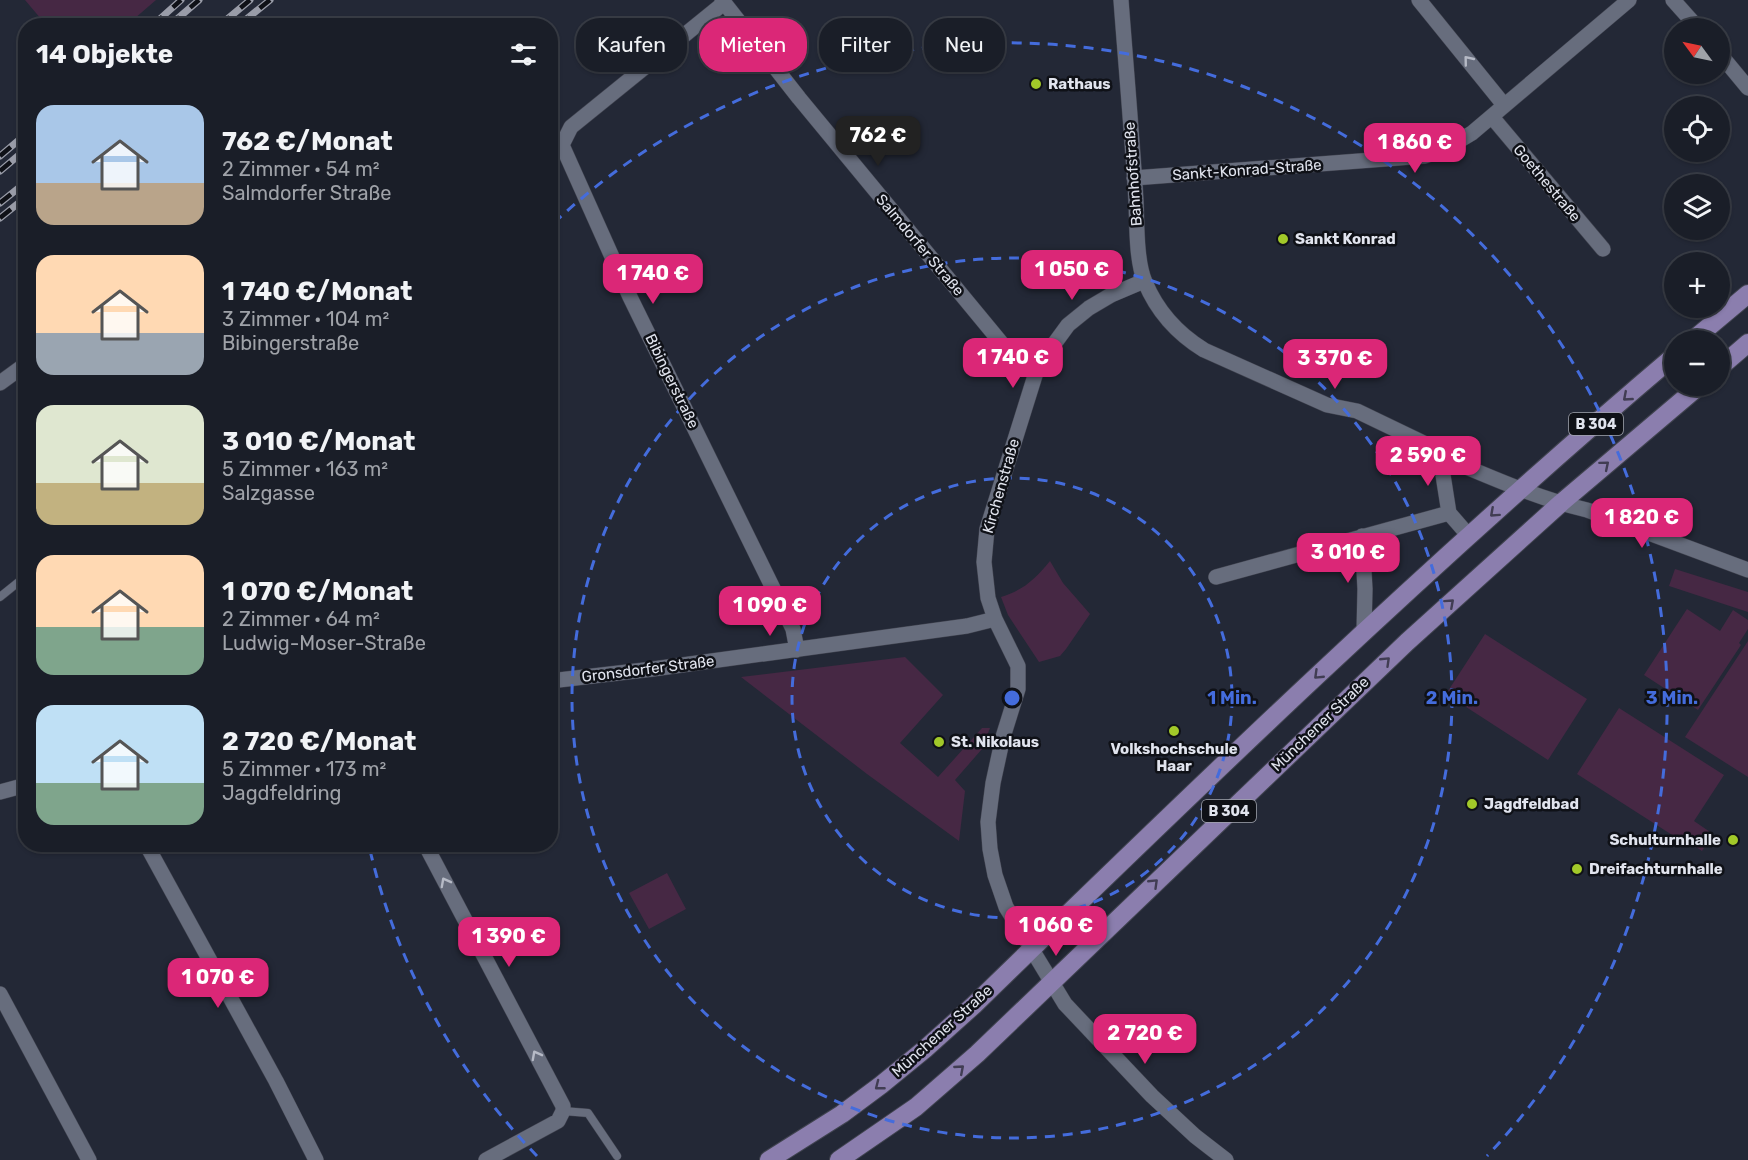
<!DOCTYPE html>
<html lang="de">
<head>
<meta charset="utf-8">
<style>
  :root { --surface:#1a1e28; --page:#232730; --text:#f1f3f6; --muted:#9fa2a8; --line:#383c45; --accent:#db2777 }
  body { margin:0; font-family:Rubik,sans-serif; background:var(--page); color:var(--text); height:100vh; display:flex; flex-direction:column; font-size:22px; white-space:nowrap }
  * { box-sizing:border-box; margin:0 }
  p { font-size:20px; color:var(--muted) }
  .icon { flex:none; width:33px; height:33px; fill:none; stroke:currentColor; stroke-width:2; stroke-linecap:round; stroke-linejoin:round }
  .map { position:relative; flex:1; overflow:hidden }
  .side { position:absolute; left:18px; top:18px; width:540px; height:834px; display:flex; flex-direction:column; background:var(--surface); border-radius:24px; box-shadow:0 2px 4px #0004,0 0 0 2px var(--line) }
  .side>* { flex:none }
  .hud { position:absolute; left:576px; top:18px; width:570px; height:54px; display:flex; gap:12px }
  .needle { width:39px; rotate:303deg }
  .tools { position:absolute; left:1664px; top:18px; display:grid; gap:12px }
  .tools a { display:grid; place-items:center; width:66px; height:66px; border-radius:50%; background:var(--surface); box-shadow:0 2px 4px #0004,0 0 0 2px var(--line); font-size:30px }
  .price { position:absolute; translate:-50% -51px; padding:0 14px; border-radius:12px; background:var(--accent); color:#fff; font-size:20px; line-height:39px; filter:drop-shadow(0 2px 3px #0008) }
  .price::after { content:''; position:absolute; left:50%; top:36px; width:18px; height:14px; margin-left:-9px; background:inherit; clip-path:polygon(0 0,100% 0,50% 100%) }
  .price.current { background:#222; color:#fff }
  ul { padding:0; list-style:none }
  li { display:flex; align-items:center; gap:18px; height:150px; padding:0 18px }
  li span { display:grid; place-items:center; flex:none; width:168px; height:120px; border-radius:18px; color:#555 }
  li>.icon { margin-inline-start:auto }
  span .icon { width:72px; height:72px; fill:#fffc; stroke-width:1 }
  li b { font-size:26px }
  h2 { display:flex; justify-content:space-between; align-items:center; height:72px; padding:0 18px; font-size:26px }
  .chip { padding:0 21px; border-radius:24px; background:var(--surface); box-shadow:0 2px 4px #0004,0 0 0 2px var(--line); font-size:21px; line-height:54px }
  .chip.current { background:var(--accent); color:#fff }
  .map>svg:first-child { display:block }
</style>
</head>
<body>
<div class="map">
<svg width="1748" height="1160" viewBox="0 0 1748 1160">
  <rect width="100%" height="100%" fill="#232836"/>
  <!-- green -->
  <path fill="#462844" d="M25 0H156L127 25 47 26Z
    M1050 561 1063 583 1090 614 1066 649 1060 656 1039 662 1008 615 1001 597C1024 590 1035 579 1050 561Z
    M1675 569 1748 592V612L1669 586Z
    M1687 609 1720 631 1733 610 1748 620V629L1739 643 1741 645 1698 710 1644 675Z
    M1485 634 1587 699 1548 760 1446 694Z
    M1748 641V777L1685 737Z
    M905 657 943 695 900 743 938 777 982 728H990L982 749 955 780 965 791 959 841 867 774 741 677Z
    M1619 708 1724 775 1694 821 1713 834 1702 851 1683 838 1680 840 1577 774Z
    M667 873 686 909 649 929 629 893Z"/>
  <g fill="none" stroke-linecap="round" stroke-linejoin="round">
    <!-- service casing -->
    <g stroke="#40434f" stroke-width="9">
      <path id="service" d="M0 597 26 576
        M563 1111 588 1113 617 1156"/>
    </g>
    <!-- minor casing -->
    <g stroke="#40434f" stroke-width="16">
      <path id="minor" d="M722 0 799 98 1008 351 1038 366
        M1121 0C1126 67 1132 134 1136 201 1137 224 1136 261 1145 282 1157 311 1178 334 1204 350L1327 405 1357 411 1436 449 1440 456 1449 513
        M1419 0 1504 105
        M1673 0 1698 28
        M724 3 571 127 562 145 630 297 793 629 797 650
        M1719 53 1748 88
        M1492 117 1603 249
        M1134 178 1425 156 1447 148 1472 133 1629 0
        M1144 281 1111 295 1089 308 1068 325 1038 366 987 529 984 562 988 598 995 619 1018 666V689L1003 737 993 783 988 822 990 849 995 875 1006 907 1065 1004 1152 1096 1195 1136 1226 1160
        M0 383 26 364
        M1440 456C1488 476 1536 498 1587 510L1748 570
        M1449 513 1469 536
        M1362 536 1365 589 1364 631
        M1216 577 1449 513
        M550 681 653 669 967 626 995 619
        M0 792 26 785
        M146 844 276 1081 316 1160
        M425 844 563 1106V1111L558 1121 486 1160
        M0 994 89 1160"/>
    </g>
    <!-- primary casing -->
    <g stroke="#40434f" stroke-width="20">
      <path id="primary" d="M1693 340 1748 294
        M1719 368 1748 343
        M769 1160 842 1114 881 1085 925 1049 974 1005C1202 783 1431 562 1674 356
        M839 1160 916 1107 977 1054 1407 642 1561 503 1699 386"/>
    </g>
    <!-- service -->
    <use href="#service" stroke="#676d7d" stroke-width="8"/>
    <!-- minor -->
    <use href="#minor" stroke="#676d7d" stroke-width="15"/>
    <!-- primary -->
    <use href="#primary" stroke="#8b7eae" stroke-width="18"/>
    <!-- rail casing -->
    <g stroke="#999ca8" stroke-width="7">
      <path id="rail" d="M152 26 181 0
        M169 26 199 0
        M219 26 250 0
        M238 26 270 0
        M0 156 26 134
        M0 171 26 149
        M0 203 26 182
        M0 218 26 197"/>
    </g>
    <!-- rail -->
    <use href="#rail" stroke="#0f1117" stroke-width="4.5" stroke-dasharray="14" stroke-linecap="butt"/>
  </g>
  <!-- one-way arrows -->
  <defs><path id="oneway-chevron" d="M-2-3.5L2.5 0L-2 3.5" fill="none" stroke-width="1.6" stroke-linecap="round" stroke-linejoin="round" transform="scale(1.5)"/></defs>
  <g stroke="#b6bac6">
    <use href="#oneway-chevron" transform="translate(1468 60) rotate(-129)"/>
    <use href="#oneway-chevron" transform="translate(445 882) rotate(-118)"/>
    <use href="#oneway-chevron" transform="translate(536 1055) rotate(-118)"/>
  </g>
  <g stroke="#413d53">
    <use href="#oneway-chevron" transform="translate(1627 397) rotate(139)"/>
    <use href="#oneway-chevron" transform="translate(1605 465) rotate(-40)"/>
    <use href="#oneway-chevron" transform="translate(1494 513) rotate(138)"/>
    <use href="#oneway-chevron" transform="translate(1450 603) rotate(-42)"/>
    <use href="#oneway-chevron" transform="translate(1386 661) rotate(-44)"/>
    <use href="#oneway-chevron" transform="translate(1318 675) rotate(136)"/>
    <use href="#oneway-chevron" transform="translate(1154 883) rotate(-44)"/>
    <use href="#oneway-chevron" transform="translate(960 1069) rotate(-41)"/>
    <use href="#oneway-chevron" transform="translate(879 1086) rotate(142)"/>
  </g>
  <!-- distance rings -->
  <g fill="none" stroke="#446cdc" stroke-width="3" stroke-dasharray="10 8">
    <circle cx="1012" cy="698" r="220"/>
    <circle cx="1012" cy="698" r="440"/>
    <path d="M537 1156A660 660 0 0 1 369 846M554 223A660 660 0 0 1 1487 1156"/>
  </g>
  <!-- markers -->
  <g fill="#a2c929" stroke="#0f1117" stroke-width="2">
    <circle cx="1036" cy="84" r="6"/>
    <circle cx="1283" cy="239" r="6"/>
    <circle cx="1174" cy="731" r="6"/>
    <circle cx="939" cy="742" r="6"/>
    <circle cx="1472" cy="804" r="6"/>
    <circle cx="1733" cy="840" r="6"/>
    <circle cx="1577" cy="869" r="6"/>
  </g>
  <g text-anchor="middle" stroke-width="5" stroke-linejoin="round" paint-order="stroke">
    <!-- shield labels -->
    <g fill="#0f1117" stroke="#a2a5ae" stroke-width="1.5">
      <rect x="1569" y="413" width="54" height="22" rx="4.5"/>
      <rect x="1202" y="800" width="54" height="22" rx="4.5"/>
    </g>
    <g font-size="14" font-weight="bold" fill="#e1e4ee">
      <text x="1596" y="429">B 304</text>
      <text x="1229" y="816">B 304</text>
    </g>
    <!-- poi labels -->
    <g font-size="15" font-weight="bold" fill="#e1e4ee" stroke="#0f1117" text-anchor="start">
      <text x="1048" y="89">Rathaus</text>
      <text x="1295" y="244">Sankt Konrad</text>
      <text x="951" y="747">St. Nikolaus</text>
      <text x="1174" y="754" text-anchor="middle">Volkshochschule<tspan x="1174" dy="17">Haar</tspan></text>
      <text x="1484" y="809">Jagdfeldbad</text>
      <text x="1721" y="845" text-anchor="end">Schulturnhalle</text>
      <text x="1589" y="874">Dreifachturnhalle</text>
    </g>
    <!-- street labels -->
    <g font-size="15" fill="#e1e4ee" stroke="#0f1117">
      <text transform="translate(1247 170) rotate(-4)" y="5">Sankt-Konrad-Straße</text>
      <text transform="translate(1133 174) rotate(-94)" y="5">Bahnhofstraße</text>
      <text transform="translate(1547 183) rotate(50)" y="5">Goethestraße</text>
      <text transform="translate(920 245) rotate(50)" y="5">Salmdorfer Straße</text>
      <text transform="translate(672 381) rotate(64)" y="5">Bibingerstraße</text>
      <text transform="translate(1001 486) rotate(-74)" y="5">Kirchenstraße</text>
      <text transform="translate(648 669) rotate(-7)" y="5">Gronsdorfer Straße</text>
      <text transform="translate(1320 724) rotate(-44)" y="5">Münchener Straße</text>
      <text transform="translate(942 1031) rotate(-42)" y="5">Münchener Straße</text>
    </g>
  </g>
  <circle cx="1012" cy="698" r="9" fill="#446cdc" stroke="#0f1117" stroke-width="3"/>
  <g font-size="18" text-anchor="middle" font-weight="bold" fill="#446cdc" stroke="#0f1117" stroke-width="5" stroke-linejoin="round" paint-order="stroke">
    <text x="1232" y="704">1 Min.</text>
    <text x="1452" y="704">2 Min.</text>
    <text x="1672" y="704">3 Min.</text>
  </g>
</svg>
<div class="tools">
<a><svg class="needle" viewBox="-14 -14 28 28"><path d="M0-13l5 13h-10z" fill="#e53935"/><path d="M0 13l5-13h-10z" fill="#9fa2a8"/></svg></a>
<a><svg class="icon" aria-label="locate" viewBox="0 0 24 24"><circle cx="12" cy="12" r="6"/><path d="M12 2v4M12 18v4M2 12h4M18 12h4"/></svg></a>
<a><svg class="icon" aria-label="layers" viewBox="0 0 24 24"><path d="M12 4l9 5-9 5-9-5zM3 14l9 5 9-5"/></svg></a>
<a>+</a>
<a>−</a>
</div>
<b class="price current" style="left:878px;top:167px">762 €</b>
<b class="price" style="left:1415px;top:174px">1 860 €</b>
<b class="price" style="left:1072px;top:301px">1 050 €</b>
<b class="price" style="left:653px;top:305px">1 740 €</b>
<b class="price" style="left:1013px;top:389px">1 740 €</b>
<b class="price" style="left:1335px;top:390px">3 370 €</b>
<b class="price" style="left:1428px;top:487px">2 590 €</b>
<b class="price" style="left:1642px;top:549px">1 820 €</b>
<b class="price" style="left:1348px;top:584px">3 010 €</b>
<b class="price" style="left:770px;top:637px">1 090 €</b>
<b class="price" style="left:1056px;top:957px">1 060 €</b>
<b class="price" style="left:509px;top:968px">1 390 €</b>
<b class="price" style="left:218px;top:1009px">1 070 €</b>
<b class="price" style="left:1145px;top:1065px">2 720 €</b>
<div class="hud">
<a class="chip">Kaufen</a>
<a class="chip current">Mieten</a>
<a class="chip">Filter</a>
<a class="chip">Neu</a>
</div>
<section class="side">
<h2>14 Objekte<svg class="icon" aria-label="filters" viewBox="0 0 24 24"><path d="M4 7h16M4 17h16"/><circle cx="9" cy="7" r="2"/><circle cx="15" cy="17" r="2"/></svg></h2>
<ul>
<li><span style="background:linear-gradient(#a9c7e8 65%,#b9a48a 0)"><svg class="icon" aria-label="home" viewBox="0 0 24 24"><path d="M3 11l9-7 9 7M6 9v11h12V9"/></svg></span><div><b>762 €/Monat</b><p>2 Zimmer · 54 m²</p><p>Salmdorfer Straße</p></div></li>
<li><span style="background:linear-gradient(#ffd9b3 65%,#9aa5b1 0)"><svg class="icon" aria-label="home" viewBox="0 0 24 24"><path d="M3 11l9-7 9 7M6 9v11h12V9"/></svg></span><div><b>1 740 €/Monat</b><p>3 Zimmer · 104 m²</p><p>Bibingerstraße</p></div></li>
<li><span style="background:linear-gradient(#dfe7d0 65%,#c2b280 0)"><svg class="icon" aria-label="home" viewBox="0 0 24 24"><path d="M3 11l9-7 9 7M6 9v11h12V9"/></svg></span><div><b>3 010 €/Monat</b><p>5 Zimmer · 163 m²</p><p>Salzgasse</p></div></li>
<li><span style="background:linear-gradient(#ffd9b3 60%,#7fa58c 0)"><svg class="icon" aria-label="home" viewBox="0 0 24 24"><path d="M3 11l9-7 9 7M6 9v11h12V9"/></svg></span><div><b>1 070 €/Monat</b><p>2 Zimmer · 64 m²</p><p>Ludwig-Moser-Straße</p></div></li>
<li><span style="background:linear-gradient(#bfe0f5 65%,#7fa58c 0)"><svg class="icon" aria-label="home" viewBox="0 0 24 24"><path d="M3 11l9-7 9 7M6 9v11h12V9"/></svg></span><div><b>2 720 €/Monat</b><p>5 Zimmer · 173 m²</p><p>Jagdfeldring</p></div></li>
</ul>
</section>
</div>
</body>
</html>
